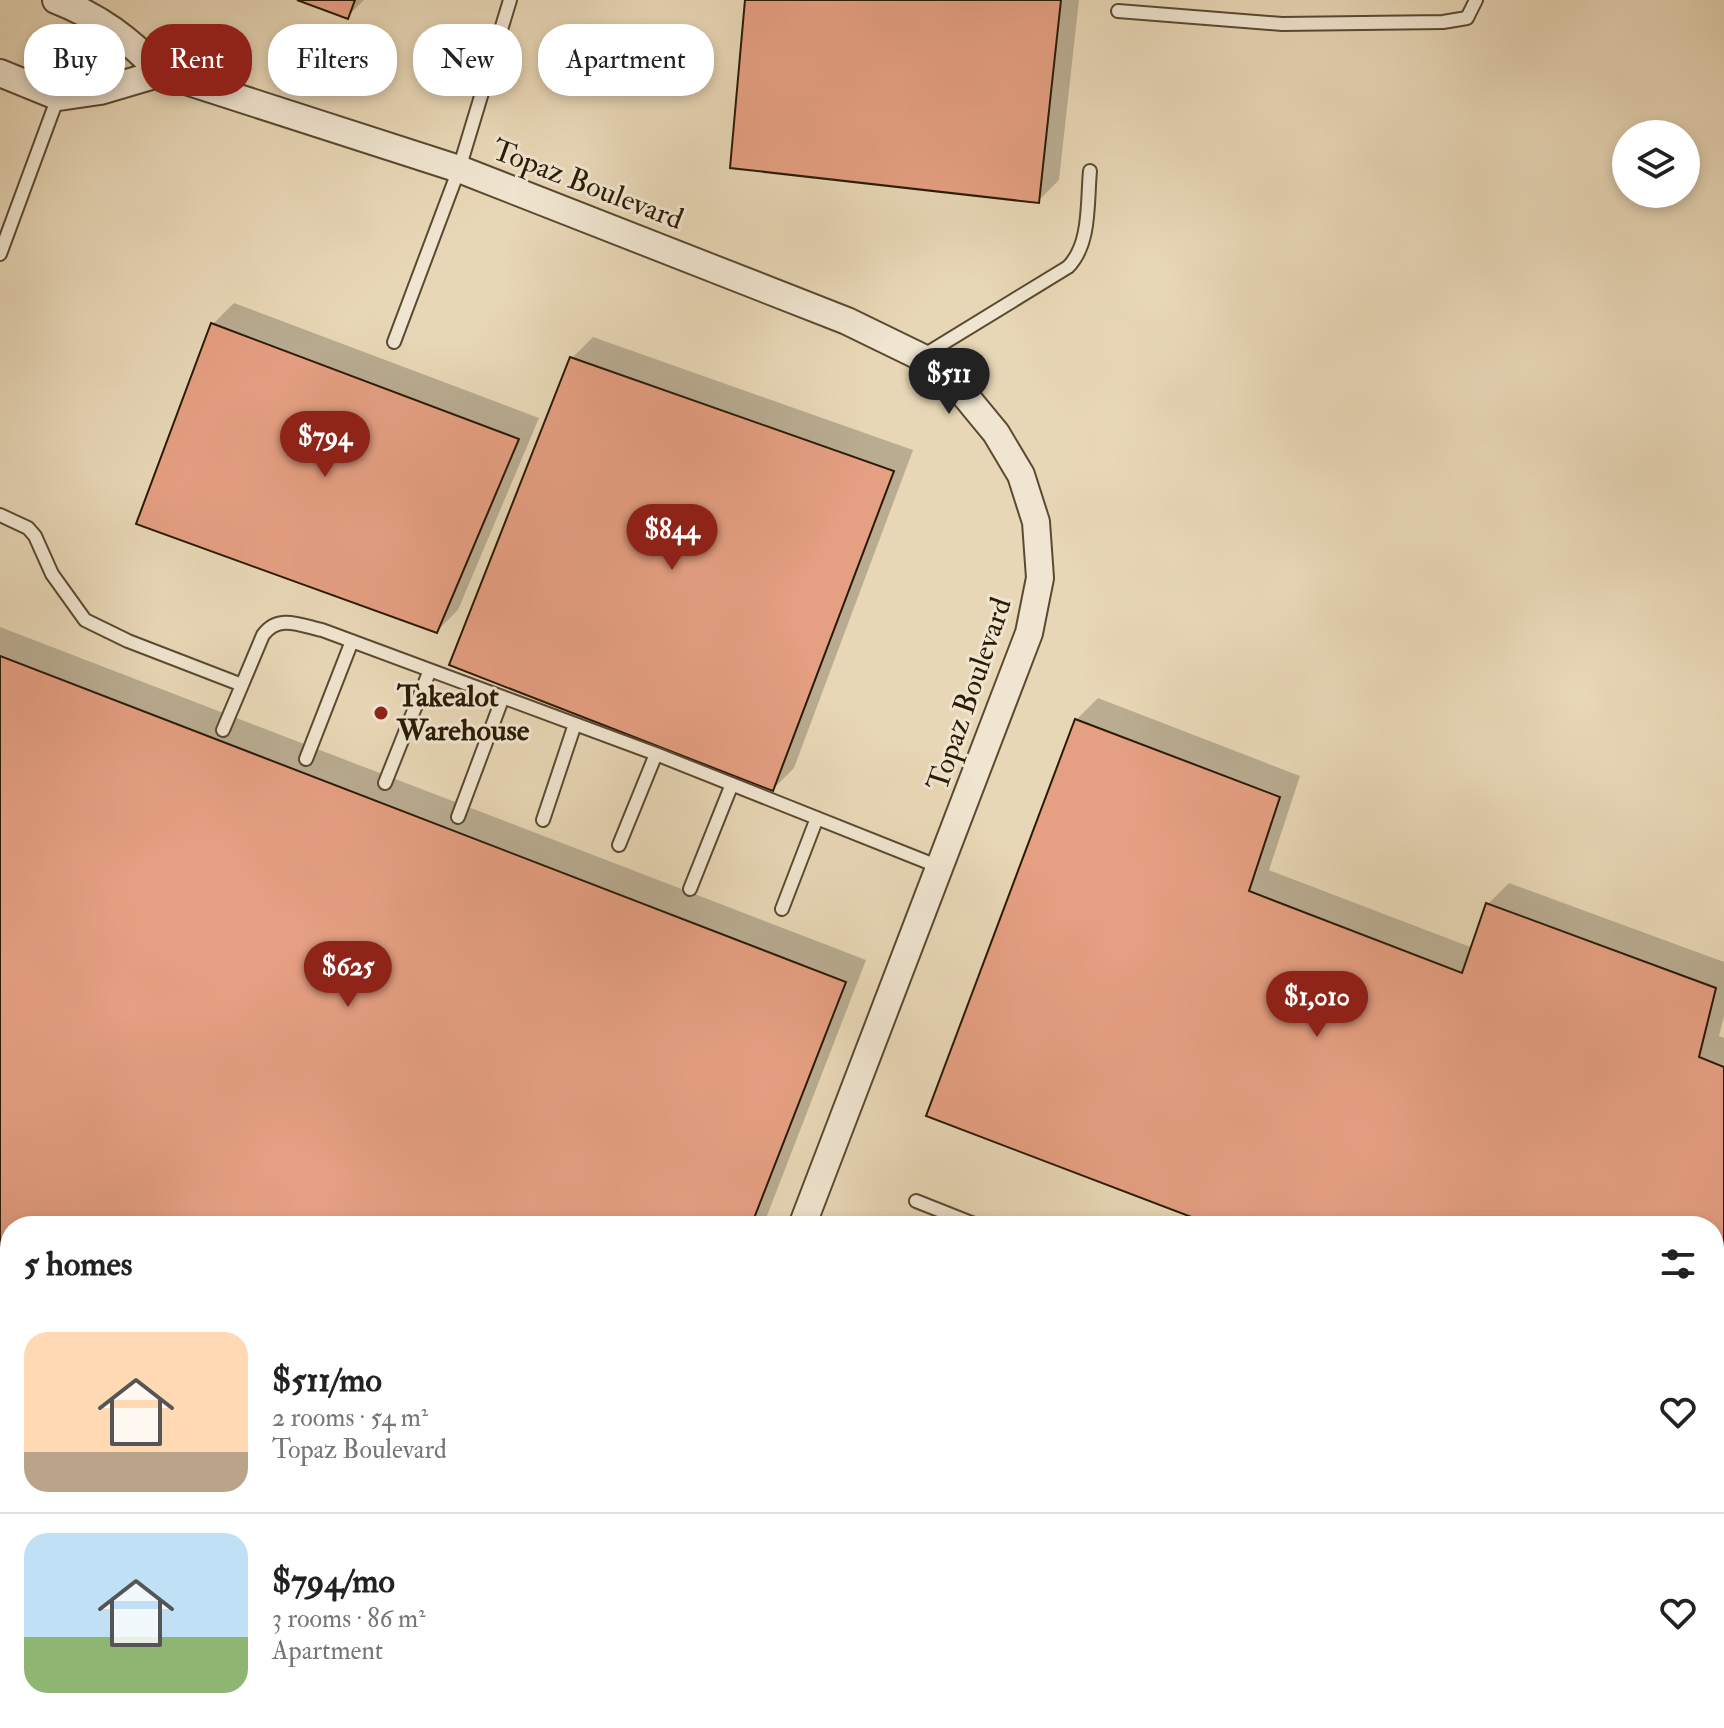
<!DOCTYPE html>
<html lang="en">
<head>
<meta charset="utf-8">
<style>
  :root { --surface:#fff; --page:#f6f6f6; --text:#222; --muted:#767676; --line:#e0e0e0; --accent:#8f2418 }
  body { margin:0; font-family:"IM FELL Double Pica",serif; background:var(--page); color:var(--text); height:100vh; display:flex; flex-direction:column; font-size:30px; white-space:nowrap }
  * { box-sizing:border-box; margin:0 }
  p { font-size:26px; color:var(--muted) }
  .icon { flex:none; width:44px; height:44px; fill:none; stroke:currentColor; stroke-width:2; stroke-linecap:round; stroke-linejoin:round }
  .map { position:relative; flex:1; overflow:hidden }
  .side { position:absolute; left:0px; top:1216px; width:1724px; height:512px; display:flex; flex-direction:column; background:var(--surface); border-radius:32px 32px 0 0; box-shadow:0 4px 12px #0003 }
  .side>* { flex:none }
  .banner { position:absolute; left:24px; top:24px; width:800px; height:72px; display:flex; gap:16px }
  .tools { position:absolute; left:1612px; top:120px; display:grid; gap:16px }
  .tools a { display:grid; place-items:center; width:88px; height:88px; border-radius:50%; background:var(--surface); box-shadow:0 4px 12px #0003; font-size:40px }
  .price { position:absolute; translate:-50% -68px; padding:0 18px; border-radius:28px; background:var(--accent); color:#fff; font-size:26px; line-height:52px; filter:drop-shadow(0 2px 4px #0008) }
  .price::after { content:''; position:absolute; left:50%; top:48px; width:24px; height:18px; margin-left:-12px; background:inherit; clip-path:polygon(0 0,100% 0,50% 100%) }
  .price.current { background:#222; color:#fff }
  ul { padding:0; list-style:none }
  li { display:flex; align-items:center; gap:24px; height:200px; padding:0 24px }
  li+li { border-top:2px solid var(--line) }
  li span { display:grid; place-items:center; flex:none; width:224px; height:160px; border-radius:24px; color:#555 }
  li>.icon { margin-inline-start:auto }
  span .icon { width:96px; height:96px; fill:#fffc; stroke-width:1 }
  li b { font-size:34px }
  h2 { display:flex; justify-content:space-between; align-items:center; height:96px; padding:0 24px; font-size:34px }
  .pill { padding:0 28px; border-radius:32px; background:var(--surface); box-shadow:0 4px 12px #0003; font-size:28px; line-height:72px }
  .pill.current { background:var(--accent); color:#fff }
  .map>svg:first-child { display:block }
</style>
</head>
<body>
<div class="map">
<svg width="1724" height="1728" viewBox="0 0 1724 1728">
  <rect width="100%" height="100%" fill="#e8d7b6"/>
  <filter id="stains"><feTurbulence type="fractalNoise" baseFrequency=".0025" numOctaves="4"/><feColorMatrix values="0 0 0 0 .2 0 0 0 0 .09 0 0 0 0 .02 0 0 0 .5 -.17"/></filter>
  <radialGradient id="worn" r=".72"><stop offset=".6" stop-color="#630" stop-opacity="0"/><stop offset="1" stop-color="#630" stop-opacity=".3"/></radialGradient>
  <!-- shadow -->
  <path fill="#0003" d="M303 0H364L348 16Z
    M747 0H1079L1059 180 1038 201Z
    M234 303 539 418 458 610 437 631 213 324Z
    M593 337 913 450 794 768 773 789 572 358Z
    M0 627 866 960 763 1226H10V1465L0 1461Z
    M1098 698 1300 776 1269 870 1473 948 1488 904 1509 883 1724 962V1016L1719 1036 1724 1038V1416L1714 1413V1226H1221L1076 720Z
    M706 1718H1565L1591 1728H702Z"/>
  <!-- building -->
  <path fill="#e59f82" stroke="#2a1b05" stroke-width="2" d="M297 0H355L348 19Z
    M745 0H1061L1039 203 730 168Z
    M211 323 519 439 437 633 136 524Z
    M570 357 894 471 773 791 449 665Z
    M0 656 846 982 751 1226H10V1467L0 1464Z
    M1075 719 1280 797 1249 891 1462 973 1486 903 1716 988 1699 1057 1724 1067V1418L1714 1415V1226H1215L926 1116Z
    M704 1718H1490L1516 1728H700Z"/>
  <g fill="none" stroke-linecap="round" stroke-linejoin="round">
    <!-- service casing -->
    <g stroke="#5a4a31" stroke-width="16">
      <path id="service" d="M1118 11 1282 24 1443 22 1467 18 1476 0
        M0 254 89 13
        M394 342 459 169 510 0
        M921 357 1068 267C1091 244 1087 202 1090 171
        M0 515 28 528 35 536 52 574 85 620 128 641 242 685
        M223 730 263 635C278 614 300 625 322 630L656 754 942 868
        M306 759 352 641
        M385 783 430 670
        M458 817 503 697
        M543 820 575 724
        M619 845 656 754
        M690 889 732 784
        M782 909 817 818
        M916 1201 979 1226
        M0 1681 10 1685
        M90 1718 106 1728"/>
    </g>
    <!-- minor casing -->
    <g stroke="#5a4a31" stroke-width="30">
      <path id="minor" d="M56 0C99 17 129 39 161 73L459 169 847 321 921 357 963 393 996 433 1021 475 1036 522 1040 578 1029 633 802 1226
        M0 73 59 97 100 91 161 73
        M610 1728 614 1718"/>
    </g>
    <!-- service -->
    <use href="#service" stroke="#f0e5d0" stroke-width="12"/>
    <!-- minor -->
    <use href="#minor" stroke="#f0e5d0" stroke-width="26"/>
  </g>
  <!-- markers -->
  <circle fill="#8f2418" stroke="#f0e5d0" stroke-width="3" cx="381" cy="713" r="8"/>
  <g text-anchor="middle" stroke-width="6" stroke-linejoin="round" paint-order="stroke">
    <!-- street labels -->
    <g font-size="30" fill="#2a1b05" stroke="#f0e5d0">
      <text transform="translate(588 184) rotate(21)" y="10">Topaz Boulevard</text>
      <text transform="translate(969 694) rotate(-71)" y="10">Topaz Boulevard</text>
    </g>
    <!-- poi labels -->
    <g font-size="30" font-weight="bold" fill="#2a1b05" stroke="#f0e5d0" text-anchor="start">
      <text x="397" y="706">Takealot<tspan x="397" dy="34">Warehouse</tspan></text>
    </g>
  </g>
  <rect width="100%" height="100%" filter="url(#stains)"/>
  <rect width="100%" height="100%" fill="url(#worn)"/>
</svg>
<div class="tools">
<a><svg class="icon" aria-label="layers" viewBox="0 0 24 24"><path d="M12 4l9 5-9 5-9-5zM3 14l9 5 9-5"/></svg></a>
</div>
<b class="price current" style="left:949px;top:416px">$511</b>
<b class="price" style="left:325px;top:479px">$794</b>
<b class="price" style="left:672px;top:572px">$844</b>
<b class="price" style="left:348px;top:1009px">$625</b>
<b class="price" style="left:1317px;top:1039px">$1,010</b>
<div class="banner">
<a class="pill">Buy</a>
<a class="pill current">Rent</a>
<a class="pill">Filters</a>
<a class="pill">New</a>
<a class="pill">Apartment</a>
</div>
<section class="side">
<h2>5 homes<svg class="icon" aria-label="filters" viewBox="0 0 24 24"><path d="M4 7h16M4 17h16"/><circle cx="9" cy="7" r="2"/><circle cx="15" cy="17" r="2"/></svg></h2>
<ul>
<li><span style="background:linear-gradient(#ffd9b3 75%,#b9a48a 0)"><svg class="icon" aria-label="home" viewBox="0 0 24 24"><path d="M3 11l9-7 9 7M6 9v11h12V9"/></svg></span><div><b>$511/mo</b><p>2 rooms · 54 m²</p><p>Topaz Boulevard</p></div><svg class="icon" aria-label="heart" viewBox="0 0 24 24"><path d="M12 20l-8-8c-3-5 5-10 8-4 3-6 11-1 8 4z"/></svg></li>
<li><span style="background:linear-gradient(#bfe0f5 65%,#8fb573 0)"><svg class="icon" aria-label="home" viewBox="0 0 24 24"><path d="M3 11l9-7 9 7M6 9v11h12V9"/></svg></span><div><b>$794/mo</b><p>3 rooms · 86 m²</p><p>Apartment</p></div><svg class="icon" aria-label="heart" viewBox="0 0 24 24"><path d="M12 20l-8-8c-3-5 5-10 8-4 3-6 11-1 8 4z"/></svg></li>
</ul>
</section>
</div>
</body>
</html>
